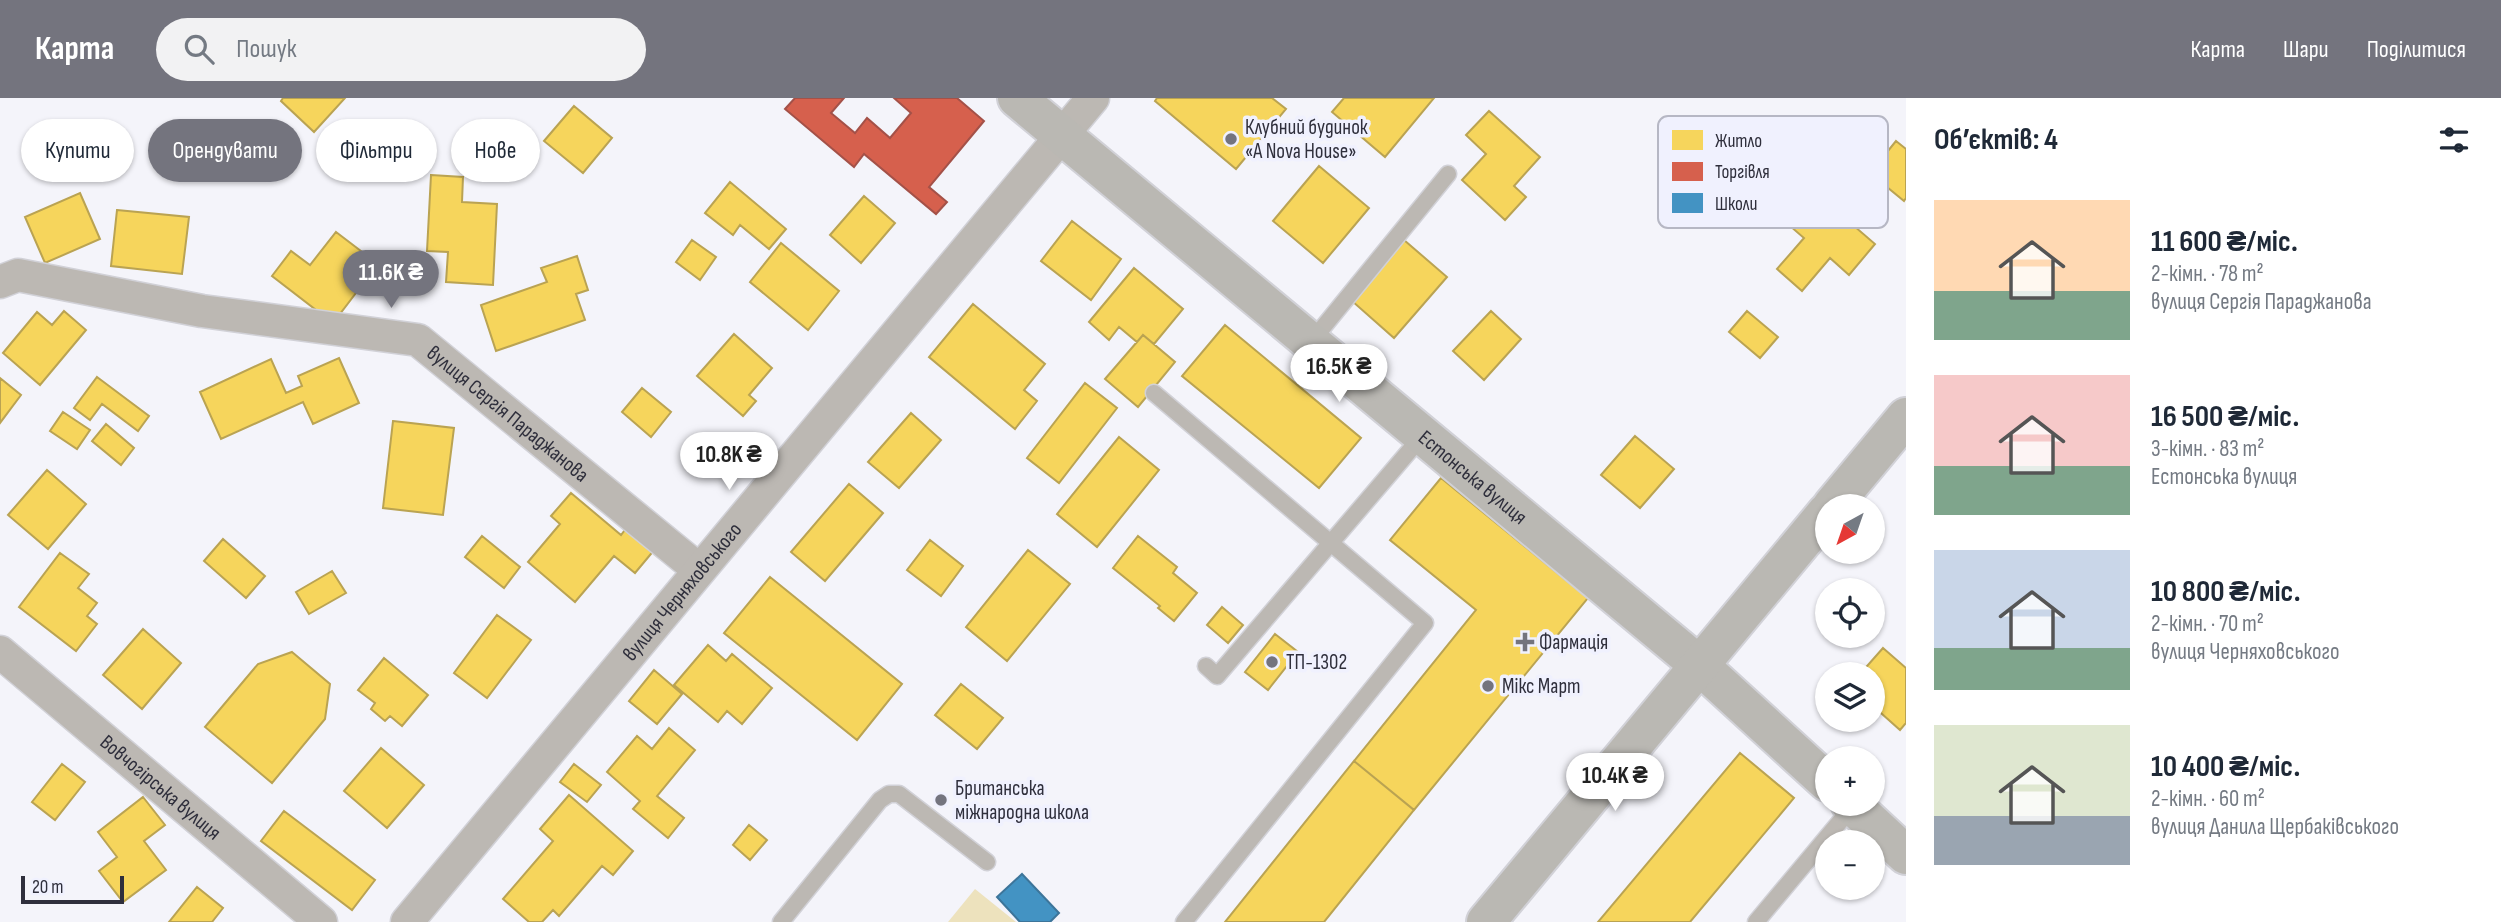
<!DOCTYPE html>
<html lang="uk">
<head>
<meta charset="utf-8">
<style>
  :root { --surface:#fff; --page:#f2f2f3; --text:#1f2937; --muted:#747a83; --accent:#74747e }
  body { margin:0; font-family:"Sofia Sans Condensed",sans-serif; background:var(--page); color:var(--text); height:100vh; display:flex; flex-direction:column; font-size:26px; white-space:nowrap }
  * { box-sizing:border-box; margin:0 }
  p { font-size:23px; color:var(--muted) }
  .icon { flex:none; width:38px; height:38px; fill:none; stroke:currentColor; stroke-width:2; stroke-linecap:round; stroke-linejoin:round }
  .map { position:relative; flex:1; overflow:hidden }
  .side { display:flex; flex-direction:column; background:var(--surface); width:595px }
  .side>* { flex:none }
  .hud { position:absolute; left:21px; top:21px; width:665px; height:63px; display:flex; gap:14px }
  .needle { width:46px; rotate:220deg }
  .tools { position:absolute; left:1815px; top:396px; display:grid; gap:14px }
  .tools a { display:grid; place-items:center; width:70px; height:70px; border-radius:50%; background:var(--surface); box-shadow:0 2px 5px #0004; font-size:35px }
  .scale { position:absolute; left:21px; bottom:18px; width:103px; box-sizing:border-box; padding-left:7px; border:4px solid #2f2f3c; border-top:0; font-size:19px; line-height:24px; white-space:nowrap; color:#2f2f3c; -webkit-text-stroke:5px #f0f1fe; paint-order:stroke }
  .price { position:absolute; translate:-50% -60px; padding:0 16px; border-radius:24px; background:#fff; color:#222; font-size:23px; line-height:46px; filter:drop-shadow(0 2px 4px #0008) }
  .price::after { content:''; position:absolute; left:50%; top:42px; width:21px; height:16px; margin-left:-10px; background:inherit; clip-path:polygon(0 0,100% 0,50% 100%) }
  .price.current { background:var(--accent); color:#fff }
  ul { padding:0; list-style:none }
  li { display:flex; align-items:center; gap:21px; height:175px; padding:0 28px }
  li span { display:grid; place-items:center; flex:none; width:196px; height:140px; border-radius:0px; color:#555 }
  li>.icon { margin-inline-start:auto }
  span .icon { width:84px; height:84px; fill:#fffc; stroke-width:1 }
  li b { font-size:30px }
  h2 { display:flex; justify-content:space-between; align-items:center; height:84px; padding:0 28px; font-size:30px }
  .tag { padding:0 24px; border-radius:32px; background:var(--surface); box-shadow:0 2px 5px #0004; font-size:24px; line-height:63px }
  .tag.current { background:var(--accent); color:#fff }
  header { display:flex; align-items:center; gap:42px; box-sizing:border-box; height:98px; padding:0 35px; background:var(--accent); color:#fff }
  header strong { font-size:33px }
  nav { display:flex; gap:38px; margin-inline-start:auto; font-size:24px }
  .search { width:490px; height:63px; background:var(--page); display:flex; align-items:center; gap:18px; box-sizing:border-box; padding:0 24px; border-radius:38px; color:var(--muted); font-size:26px }
  main { display:flex; flex:1; min-height:0 }
  .map>svg:first-child { display:block }
</style>
</head>
<body>
<header>
<strong>Карта</strong>
<div class="search"><svg class="icon" aria-label="search" viewBox="0 0 24 24"><circle cx="10" cy="10" r="6"/><path d="M15 15l6 6"/></svg>Пошук</div>
<nav><a>Карта</a><a>Шари</a><a>Поділитися</a></nav>
</header>
<main>
<div class="map">
<svg width="1906" height="824" viewBox="0 0 1906 824">
  <rect width="100%" height="100%" fill="#f4f4fa"/>
  <!-- green -->
  <path fill="#ede2bd" d="M975 791 1016 824H948Z"/>
  <!-- homes -->
  <path fill="#f6d55c" stroke="#baa352" stroke-width="2" d="M283 0H345L314 34 281 3Z
    M1157 0H1272L1286 11 1236 71 1155 3Z
    M1344 0H1434L1385 59 1332 14Z
    M574 8 612 40 583 75 544 43Z
    M1489 13 1540 59 1514 88 1526 99 1505 122 1462 82 1486 56 1466 37Z
    M1896 43 1906 51V100L1904 103 1870 75Z
    M1319 68 1369 110 1323 165 1273 123Z
    M431 77 463 79 462 104 497 106 493 187 446 184 448 154 427 153Z
    M730 84 786 131 769 151 740 127 733 137 705 115Z
    M80 95 100 141 45 165 25 119Z
    M1817 96 1875 146 1849 177 1830 160 1802 193 1777 171 1804 140 1790 128Z
    M864 98 895 125 861 165 830 137Z
    M117 112 189 119 182 176 111 168Z
    M1072 123 1121 161 1091 202 1041 163Z
    M336 134 378 166 333 225 272 178 291 153 310 167Z
    M692 142 716 159 700 182 676 164Z
    M1404 142 1447 179 1394 240 1352 203Z
    M781 145 839 193 808 232 750 184Z
    M577 158 588 192 576 196 585 222 496 253 481 207 547 184 541 170Z
    M1134 170 1183 211 1154 246 1143 237 1137 244 1119 229 1109 242 1089 224Z
    M973 206 1045 266 1024 292 1037 303 1015 331 929 259Z
    M64 213 86 232 40 287 3 255 37 214 52 227Z
    M1491 213 1521 241 1484 282 1453 253Z
    M1747 213 1778 239 1760 260 1729 234Z
    M1225 227 1361 340 1319 390 1182 278Z
    M734 236 772 270 749 297 756 303 743 318 697 278Z
    M1143 237 1175 264 1138 309 1105 281Z
    M339 260 359 305 313 326 303 304 221 341 200 294 271 261 286 295 302 288 298 278Z
    M97 279 149 318 138 333 102 306 90 322 74 310Z
    M0 280 21 297 0 325Z
    M1085 285 1117 310 1059 385 1027 360Z
    M642 290 671 314 651 339 622 314Z
    M63 314 90 332 77 351 50 333Z
    M911 315 941 342 899 390 868 364Z
    M393 323 454 330 443 417 383 410Z
    M106 326 134 350 121 367 92 343Z
    M1635 338 1674 371 1640 410 1601 377Z
    M1119 339 1159 372 1097 449 1057 416Z
    M47 372 86 406 48 451 8 417Z
    M1441 380 1588 500 1414 712 1354 663 1476 512 1390 442Z
    M849 386 883 415 825 483 791 454Z
    M571 395 621 437 628 428 655 451 635 475 614 458 575 504 528 464 560 426 551 418Z
    M482 438 520 469 504 490 465 459Z
    M1138 438 1177 469 1173 475 1197 495 1174 523 1158 510 1160 508 1113 470Z
    M223 441 265 478 246 500 204 463Z
    M930 442 963 468 941 498 907 472Z
    M1028 452 1070 486 1007 563 966 529Z
    M60 455 89 476 78 490 97 505 87 518 97 526 76 553 19 509Z
    M332 473 346 495 309 516 296 494Z
    M770 479 902 586 857 642 724 535Z
    M1222 509 1243 527 1228 545 1207 527Z
    M497 517 531 542 487 600 454 575Z
    M143 531 181 565 142 611 103 577Z
    M1275 536 1298 554 1268 592 1245 574Z
    M708 547 726 563 732 556 772 590 742 626 727 613 718 624 674 587Z
    M1883 550 1906 570V625L1900 632 1872 607V576H1860Z
    M292 554 330 586 325 621 272 685 205 629 258 566Z
    M384 560 428 597 402 628 390 618 385 623 371 611 375 605 358 592Z
    M654 572 682 596 657 626 629 603Z
    M961 586 1003 620 977 651 935 617Z
    M669 630 695 652 657 698 684 720 668 740 633 711 640 703 607 674 637 638 652 651Z
    M381 650 424 687 387 730 344 693Z
    M1740 655 1794 700 1690 824H1598Z
    M1354 663 1414 712 1324 824H1225Z
    M62 666 85 684 55 722 32 704Z
    M574 666 601 687 587 704 560 684Z
    M569 697 633 753 613 777 602 768 559 818 553 812 542 824H529L503 801 553 743 540 731Z
    M143 699 165 727 144 743 166 772 123 804 99 773 117 759 98 734Z
    M284 713 375 782 352 812 261 743Z
    M749 727 767 742 750 762 733 747Z
    M197 789 223 810 212 824H169Z"/>
  <!-- shops -->
  <path fill="#d6604d" stroke="#a45148" stroke-width="2" d="M795 0H844L831 15 855 35 867 20 890 40 911 15 894 0H957L984 23 929 89 947 104 936 116 864 56 854 69 785 11Z"/>
  <!-- schools -->
  <path fill="#4393c3" stroke="#3d759a" stroke-width="2" d="M1022 776 1059 815 1050 824H1020L997 799Z"/>
  <g fill="none" stroke-linecap="round" stroke-linejoin="round">
    <!-- lane casing -->
    <g stroke="#d1d1d7" stroke-width="19">
      <path id="lane" d="M1311 244 1448 76
        M1154 295 1425 525 1184 824
        M1206 568 1217 578 1423 337
        M781 824 880 702 889 696H899L987 764
        M1756 824 1853 708"/>
    </g>
    <!-- street casing -->
    <g stroke="#d1d1d7" stroke-width="35">
      <g id="street">
        <path id="s1" d="M0 184 18 177 202 213 418 242 698 471"/>
        <path id="s2" d="M0 554 321 824"/>
        <path id="s3" d="M407 824 1093 0"/>
      </g>
    </g>
    <!-- secondary casing -->
    <g stroke="#d1d1d7" stroke-width="42">
      <g id="secondary">
        <path id="s4" d="M1017 0 1699 567 1827 684"/>
        <path d="M1832 408 1906 319"/>
        <path d="M1850 705 1906 757"/>
        <path d="M1486 824 1827 414"/>
      </g>
    </g>
    <!-- lane -->
    <use href="#lane" stroke="#bcb8b3" stroke-width="16"/>
    <!-- street -->
    <use href="#street" stroke="#bcb8b3" stroke-width="32"/>
    <!-- secondary -->
    <use href="#secondary" stroke="#bab8b3" stroke-width="38"/>
  </g>
  <!-- markers -->
  <g fill="#74747e" stroke="#f0f1fe" stroke-width="2.5">
    <circle cx="1231" cy="41" r="7"/>
    <path d="M1521.5 533.5h7v7h7v7h-7v7h-7v-7h-7v-7h7z"/>
    <circle cx="1272" cy="564" r="7"/>
    <circle cx="1488" cy="588" r="7"/>
    <circle cx="941" cy="702" r="7"/>
  </g>
  <g text-anchor="middle" stroke-width="7" stroke-linejoin="round" paint-order="stroke">
    <!-- poi labels -->
    <g font-size="21" fill="#2f2f3c" stroke="#f0f1fe" text-anchor="start">
      <text x="1245" y="36">Клубний будинок<tspan x="1245" dy="24">«A Nova House»</tspan></text>
      <text x="1539" y="551">Фармація</text>
      <text x="1286" y="571">ТП-1302</text>
      <text x="1502" y="595">Мікс Март</text>
      <text x="955" y="697">Британська<tspan x="955" dy="24">міжнародна школа</tspan></text>
    </g>
    <!-- street labels -->
    <g font-size="21" fill="#2f2f3c" stroke="#f0f1fe">
      <text dy="7" stroke="none"><textPath href="#s1" startOffset="541">вулиця Сергія Параджанова</textPath></text>
      <text dy="7" stroke="none"><textPath href="#s4" startOffset="593">Естонська вулиця</textPath></text>
      <text dy="7" stroke="none"><textPath href="#s3" startOffset="430">вулиця Черняховського</textPath></text>
      <text dy="7" stroke="none"><textPath href="#s2" startOffset="210">Вовчогірська вулиця</textPath></text>
    </g>
  </g>
  <!-- legend -->
  <rect x="1658" y="18" width="230" height="112" rx="10" fill="#f0f1fe" stroke="#b6b7c4" stroke-width="2"/>
  <rect x="1672" y="32" width="31" height="20" fill="#f6d55c"/>
  <rect x="1672" y="64" width="31" height="19" fill="#d6604d"/>
  <rect x="1672" y="95" width="31" height="20" fill="#4393c3"/>
  <g font-size="19" fill="#2f2f3c">
    <text x="1715" y="49">Житло</text>
    <text x="1715" y="80">Торгівля</text>
    <text x="1715" y="112">Школи</text>
  </g>
</svg>
<div class="tools">
<a><svg class="needle" viewBox="-14 -14 28 28"><path d="M0-13l5 13h-10z" fill="#e53935"/><path d="M0 13l5-13h-10z" fill="#747a83"/></svg></a>
<a><svg class="icon" aria-label="locate" viewBox="0 0 24 24"><circle cx="12" cy="12" r="6"/><path d="M12 2v4M12 18v4M2 12h4M18 12h4"/></svg></a>
<a><svg class="icon" aria-label="layers" viewBox="0 0 24 24"><path d="M12 4l9 5-9 5-9-5zM3 14l9 5 9-5"/></svg></a>
<a>+</a>
<a>−</a>
</div>
<div class="scale">20 m</div>
<b class="price current" style="left:391px;top:212px">11.6K ₴</b>
<b class="price" style="left:1339px;top:306px">16.5K ₴</b>
<b class="price" style="left:729px;top:394px">10.8K ₴</b>
<b class="price" style="left:1615px;top:715px">10.4K ₴</b>
<div class="hud">
<a class="tag">Купити</a>
<a class="tag current">Орендувати</a>
<a class="tag">Фільтри</a>
<a class="tag">Нове</a>
</div>
</div>
<section class="side">
<h2>Об’єктів: 4<svg class="icon" aria-label="filters" viewBox="0 0 24 24"><path d="M4 7h16M4 17h16"/><circle cx="9" cy="7" r="2"/><circle cx="15" cy="17" r="2"/></svg></h2>
<ul>
<li><span style="background:linear-gradient(#ffd9b3 65%,#7fa58c 0)"><svg class="icon" aria-label="home" viewBox="0 0 24 24"><path d="M3 11l9-7 9 7M6 9v11h12V9"/></svg></span><div><b>11 600 ₴/міс.</b><p>2-кімн. · 78 m²</p><p>вулиця Сергія Параджанова</p></div></li>
<li><span style="background:linear-gradient(#f6c9c9 65%,#7fa58c 0)"><svg class="icon" aria-label="home" viewBox="0 0 24 24"><path d="M3 11l9-7 9 7M6 9v11h12V9"/></svg></span><div><b>16 500 ₴/міс.</b><p>3-кімн. · 83 m²</p><p>Естонська вулиця</p></div></li>
<li><span style="background:linear-gradient(#c9d6e8 70%,#7fa58c 0)"><svg class="icon" aria-label="home" viewBox="0 0 24 24"><path d="M3 11l9-7 9 7M6 9v11h12V9"/></svg></span><div><b>10 800 ₴/міс.</b><p>2-кімн. · 70 m²</p><p>вулиця Черняховського</p></div></li>
<li><span style="background:linear-gradient(#dfe7d0 65%,#9aa5b1 0)"><svg class="icon" aria-label="home" viewBox="0 0 24 24"><path d="M3 11l9-7 9 7M6 9v11h12V9"/></svg></span><div><b>10 400 ₴/міс.</b><p>2-кімн. · 60 m²</p><p>вулиця Данила Щербаківського</p></div></li>
</ul>
</section>
</main>
</body>
</html>
